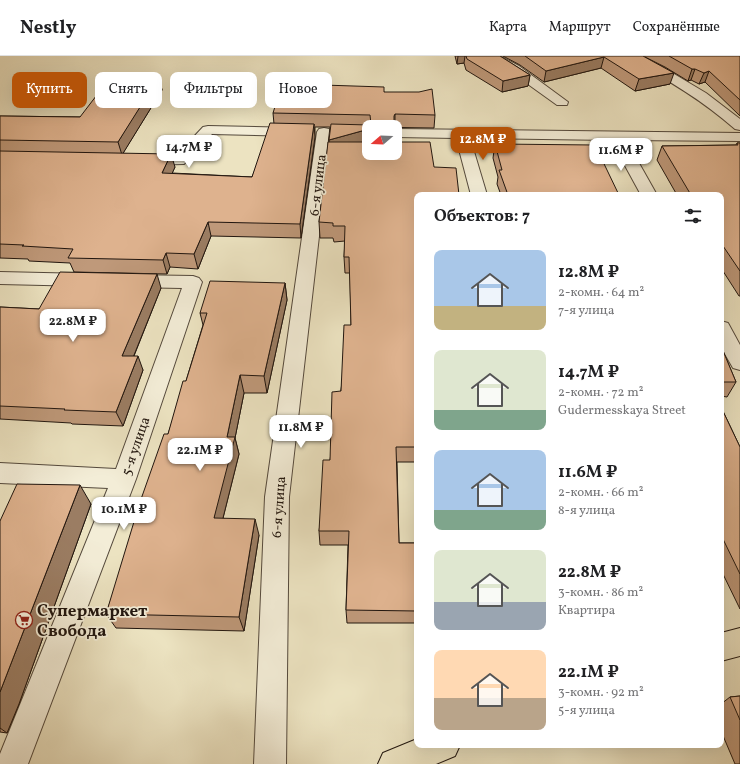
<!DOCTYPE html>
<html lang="ru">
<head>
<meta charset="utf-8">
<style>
  :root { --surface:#fff; --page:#f2f2f2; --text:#202124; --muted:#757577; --line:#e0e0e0; --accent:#b45309 }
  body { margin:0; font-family:Vollkorn,serif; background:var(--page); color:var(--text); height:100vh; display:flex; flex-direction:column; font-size:15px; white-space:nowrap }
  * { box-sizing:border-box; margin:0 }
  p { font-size:13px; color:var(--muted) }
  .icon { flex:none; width:22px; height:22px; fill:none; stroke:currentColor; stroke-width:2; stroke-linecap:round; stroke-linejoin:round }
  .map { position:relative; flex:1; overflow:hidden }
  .drawer { position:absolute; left:414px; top:136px; width:310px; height:556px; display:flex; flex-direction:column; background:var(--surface); border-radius:8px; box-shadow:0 4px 16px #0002 }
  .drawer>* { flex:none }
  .banner { position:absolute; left:12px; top:16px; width:342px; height:36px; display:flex; gap:8px }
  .needle { width:26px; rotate:251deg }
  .tools { position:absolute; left:362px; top:64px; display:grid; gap:8px }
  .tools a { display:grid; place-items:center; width:40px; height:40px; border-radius:8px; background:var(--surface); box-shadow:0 4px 16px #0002; font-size:20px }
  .price { position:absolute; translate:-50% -34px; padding:0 9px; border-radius:8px; background:#fff; color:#222; font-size:13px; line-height:26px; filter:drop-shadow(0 1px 2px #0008) }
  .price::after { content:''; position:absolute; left:50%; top:24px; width:12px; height:9px; margin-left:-6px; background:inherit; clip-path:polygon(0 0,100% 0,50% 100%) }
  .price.active { background:var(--accent); color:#fff }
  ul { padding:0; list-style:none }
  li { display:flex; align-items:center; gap:12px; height:100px; padding:0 20px }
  li span { display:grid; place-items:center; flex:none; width:112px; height:80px; border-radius:8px; color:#555 }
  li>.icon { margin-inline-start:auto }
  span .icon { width:48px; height:48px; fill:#fffc; stroke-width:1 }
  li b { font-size:17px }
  h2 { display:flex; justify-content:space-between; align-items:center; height:48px; padding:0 20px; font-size:17px }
  .chip { padding:0 14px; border-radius:8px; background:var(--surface); box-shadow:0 4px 16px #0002; font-size:14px; line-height:36px }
  .chip.active { background:var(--accent); color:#fff }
  header { display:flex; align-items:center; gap:24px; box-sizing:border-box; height:56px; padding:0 20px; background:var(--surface); border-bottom:1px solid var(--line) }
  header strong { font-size:19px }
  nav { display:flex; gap:22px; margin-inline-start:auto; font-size:14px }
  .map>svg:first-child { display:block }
</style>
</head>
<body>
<header>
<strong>Nestly</strong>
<nav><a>Карта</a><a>Маршрут</a><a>Сохранённые</a></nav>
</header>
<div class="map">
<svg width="740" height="708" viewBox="0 0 740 708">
  <rect width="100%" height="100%" fill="#ece3c1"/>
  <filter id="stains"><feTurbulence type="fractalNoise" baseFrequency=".005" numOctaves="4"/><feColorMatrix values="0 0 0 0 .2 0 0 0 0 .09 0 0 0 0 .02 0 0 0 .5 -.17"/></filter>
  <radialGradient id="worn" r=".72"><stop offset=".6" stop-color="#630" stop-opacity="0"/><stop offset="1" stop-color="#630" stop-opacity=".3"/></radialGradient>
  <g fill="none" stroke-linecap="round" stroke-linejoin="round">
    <!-- minor casing -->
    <g stroke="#54493c" stroke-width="2">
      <path id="minor" d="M485 0H500L519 10 568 46 567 49H557L511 16 487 2Z
        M624 0H639L664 12 706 37 740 63V74L735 73C702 44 666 22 626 2Z
        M208 70 298 72 303 73 305 76 303 79 298 80 212 78 184 108 143 109 138 108 136 105 138 102 143 101H175L203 71Z
        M324 72 329 73 331 76 289 441 286 708H254L265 441 317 76 319 73Z
        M395 73 740 77V85L626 84 657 139H641L611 84 470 82 487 139H471L456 82 395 81Z
        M0 216 87 218 93 220 96 224 93 228 87 230 0 228Z
        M129 219 193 220 199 222 202 226 136 423 28 708H0V698L108 432 0 427V407L116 413 182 232 129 231 123 229 120 225 123 221Z
        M721 265 728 267 740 289V314L733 312 721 291Z"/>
    </g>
    <!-- primary casing -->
    <g stroke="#21160f" stroke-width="2">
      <path id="primary" d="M740 572V600L721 605V577Z
        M417 683V689H460L455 700 436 708H378L383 697Z"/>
    </g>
    <!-- minor -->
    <use href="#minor" fill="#f3edd7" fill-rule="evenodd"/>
    <!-- primary -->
    <use href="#primary" fill="#ece3c1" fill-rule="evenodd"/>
  </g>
  <!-- wall -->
  <path fill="#bf997a" stroke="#21160f" d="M455 0H500L530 19 528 30 502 36 466 14 464 7 457 8Z
    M503 0H740V60L705 26 699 28 691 24 688 25 665 11 645 1 670 28 635 35 601 12 544 26 520 9Z
    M159 21 162 34 123 97 175 111 172 117 252 121 274 68 273 57 288 41 384 36 435 59 434 72 369 71V97L417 139V406H397L399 487H417V567H347L346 554 348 489H320L319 475 330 404 351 269 350 217H345L344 201 345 185 334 186 333 182H320L319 166 330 71H315V81L301 182 211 180 198 213 170 211 167 218 74 216 70 207 29 205 28 203 0 202V60L80 61Z
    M737 87H740V240H739L721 212V139H677L657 104 662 90 736 89Z
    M495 88 619 139H501L497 128 498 121 493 102Z
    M285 227 287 244 267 337H244L235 382 239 398 223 462 259 479 244 575 116 572 106 558 168 378 186 325 203 269 200 257Z
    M161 232 134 300 143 314 123 370 72 368 71 367 0 363V251L39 253Z
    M721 290 736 326 727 341 721 340Z
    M721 351 740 391V553L721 514Z
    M91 448 19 648 7 677 0 676V465Z
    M740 640V708H735L721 675V648L730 641Z"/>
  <!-- shaded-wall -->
  <path fill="#9b7d63" stroke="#21160f" d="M458 0H465L464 7 457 8Z
    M604 1 601 12 544 26 546 15Z
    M692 13H695L691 24 688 25Z
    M709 15 705 26 699 28 704 17Z
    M674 17 670 28 635 35 639 23Z
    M158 19 159 22V21L162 34 122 99 118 86Z
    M530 19 528 30 502 36 503 25Z
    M395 58V72L378 71 394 60Z
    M314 68 315 81 301 182 300 168Z
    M369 73V87L330 97 329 84Z
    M171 98 175 111 166 131 162 117Z
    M208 166 211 180 198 213 194 198Z
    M166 197 170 211 167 218 163 204Z
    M157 218 161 232 128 314 122 300Z
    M285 227 287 244 267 337 264 320Z
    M138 300 143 314 123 370 116 356Z
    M240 319 244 337 235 382 239 398 219 478 214 462 227 381Z
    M80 429 91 448 19 648 7 677 0 672V636Z
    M255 463 259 479 244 575 239 561Z"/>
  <!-- building -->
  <path fill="#deb28e" stroke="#21160f" d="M466 0H500L530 19 503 25 467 3Z
    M525 0H643L674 17 639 23 604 1 546 15Z
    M669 0H740V44L709 15 704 17 695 13H692Z
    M113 18 158 19 157 21H159L118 86 0 84V60L80 61Z
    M292 28 384 31V36H419L432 33 435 59 395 58 394 60V67L378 71H369V73L329 84 331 68 369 69 371 68 370 59 273 57 278 41H288Z
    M270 67 314 68 300 168 208 166 194 198 166 197 163 204 68 202 73 193 22 190 24 189 0 188V95L171 98 162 117 252 121Z
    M328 86H369V97H395V86H430L434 111 456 112 459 139H417V391H396L399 487H417V555L346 554 349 475H319L323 404H330L332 336 341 335 344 269H351L349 201H344L345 170H333V167L319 166Z
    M737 87H740V215L721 187V139H691L662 90 738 89Z
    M495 88 595 89 619 139H508L499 114H502Z
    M60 216 157 218 122 300H138L116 356 64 354 65 353 0 350V251L39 253Z
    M210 225 285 227 264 320 240 319 227 381H235L214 462 255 463 239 561 106 558 140 446 164 378H168L183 325H186L207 257H200Z
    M721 290 736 326H721Z
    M721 351 740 391V518L722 481H721Z
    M17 428 80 429 0 636V465Z
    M740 640V664L730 641Z"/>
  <!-- icons -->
  <defs>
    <g id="supermarket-ring" transform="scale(0.9)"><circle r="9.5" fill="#f3edd7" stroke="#8f2418" stroke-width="1.5"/><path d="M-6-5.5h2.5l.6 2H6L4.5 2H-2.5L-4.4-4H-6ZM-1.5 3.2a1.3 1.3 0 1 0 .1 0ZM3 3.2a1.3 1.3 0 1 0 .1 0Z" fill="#8f2418"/></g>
  </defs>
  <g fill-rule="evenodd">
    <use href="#supermarket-ring" x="24" y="564"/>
  </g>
  <g text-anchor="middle" stroke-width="3.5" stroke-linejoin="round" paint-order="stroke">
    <!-- street labels -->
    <g font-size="14" fill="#21160f" stroke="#f3edd7">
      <text transform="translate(317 129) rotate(-83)" y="5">6-я улица</text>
      <text transform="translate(135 390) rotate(-71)" y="5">5-я улица</text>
      <text transform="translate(278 451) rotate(-86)" y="5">6-я улица</text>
    </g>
    <!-- near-poi labels -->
    <g font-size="17" font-weight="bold" fill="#21160f" stroke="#f3edd7" text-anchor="start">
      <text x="37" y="560">Супермаркет<tspan x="37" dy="20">Свобода</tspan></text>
    </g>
  </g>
  <rect width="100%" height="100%" filter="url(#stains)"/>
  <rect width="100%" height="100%" fill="url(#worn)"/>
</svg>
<div class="tools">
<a><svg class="needle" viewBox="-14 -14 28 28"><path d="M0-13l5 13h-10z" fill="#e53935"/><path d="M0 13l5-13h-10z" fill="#757577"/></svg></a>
</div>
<b class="price active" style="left:483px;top:105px">12.8M ₽</b>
<b class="price" style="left:189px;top:113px">14.7M ₽</b>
<b class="price" style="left:621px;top:116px">11.6M ₽</b>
<b class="price" style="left:73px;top:287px">22.8M ₽</b>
<b class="price" style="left:301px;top:393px">11.8M ₽</b>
<b class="price" style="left:200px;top:416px">22.1M ₽</b>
<b class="price" style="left:124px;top:475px">10.1M ₽</b>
<div class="banner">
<a class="chip active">Купить</a>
<a class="chip">Снять</a>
<a class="chip">Фильтры</a>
<a class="chip">Новое</a>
</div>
<section class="drawer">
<h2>Объектов: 7<svg class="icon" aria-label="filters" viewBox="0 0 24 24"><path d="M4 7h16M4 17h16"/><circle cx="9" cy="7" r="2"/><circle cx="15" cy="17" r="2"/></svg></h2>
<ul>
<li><span style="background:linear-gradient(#a9c7e8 70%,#c2b280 0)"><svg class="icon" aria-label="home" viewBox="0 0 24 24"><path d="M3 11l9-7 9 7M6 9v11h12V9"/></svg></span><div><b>12.8M ₽</b><p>2-комн. · 64 m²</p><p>7-я улица</p></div></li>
<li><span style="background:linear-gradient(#dfe7d0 75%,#7fa58c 0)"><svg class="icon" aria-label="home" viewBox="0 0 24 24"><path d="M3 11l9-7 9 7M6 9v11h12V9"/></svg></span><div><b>14.7M ₽</b><p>2-комн. · 72 m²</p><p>Gudermesskaya Street</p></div></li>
<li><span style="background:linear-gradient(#a9c7e8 75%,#7fa58c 0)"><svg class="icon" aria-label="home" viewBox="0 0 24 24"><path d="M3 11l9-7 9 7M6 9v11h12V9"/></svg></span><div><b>11.6M ₽</b><p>2-комн. · 66 m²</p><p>8-я улица</p></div></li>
<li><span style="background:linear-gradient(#dfe7d0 65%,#9aa5b1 0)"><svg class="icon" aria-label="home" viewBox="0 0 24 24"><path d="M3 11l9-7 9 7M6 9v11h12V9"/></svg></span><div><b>22.8M ₽</b><p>3-комн. · 86 m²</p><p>Квартира</p></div></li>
<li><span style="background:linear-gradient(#ffd9b3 60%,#b9a48a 0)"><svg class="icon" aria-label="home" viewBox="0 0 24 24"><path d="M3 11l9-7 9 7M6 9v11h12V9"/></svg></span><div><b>22.1M ₽</b><p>3-комн. · 92 m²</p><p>5-я улица</p></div></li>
</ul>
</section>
</div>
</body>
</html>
